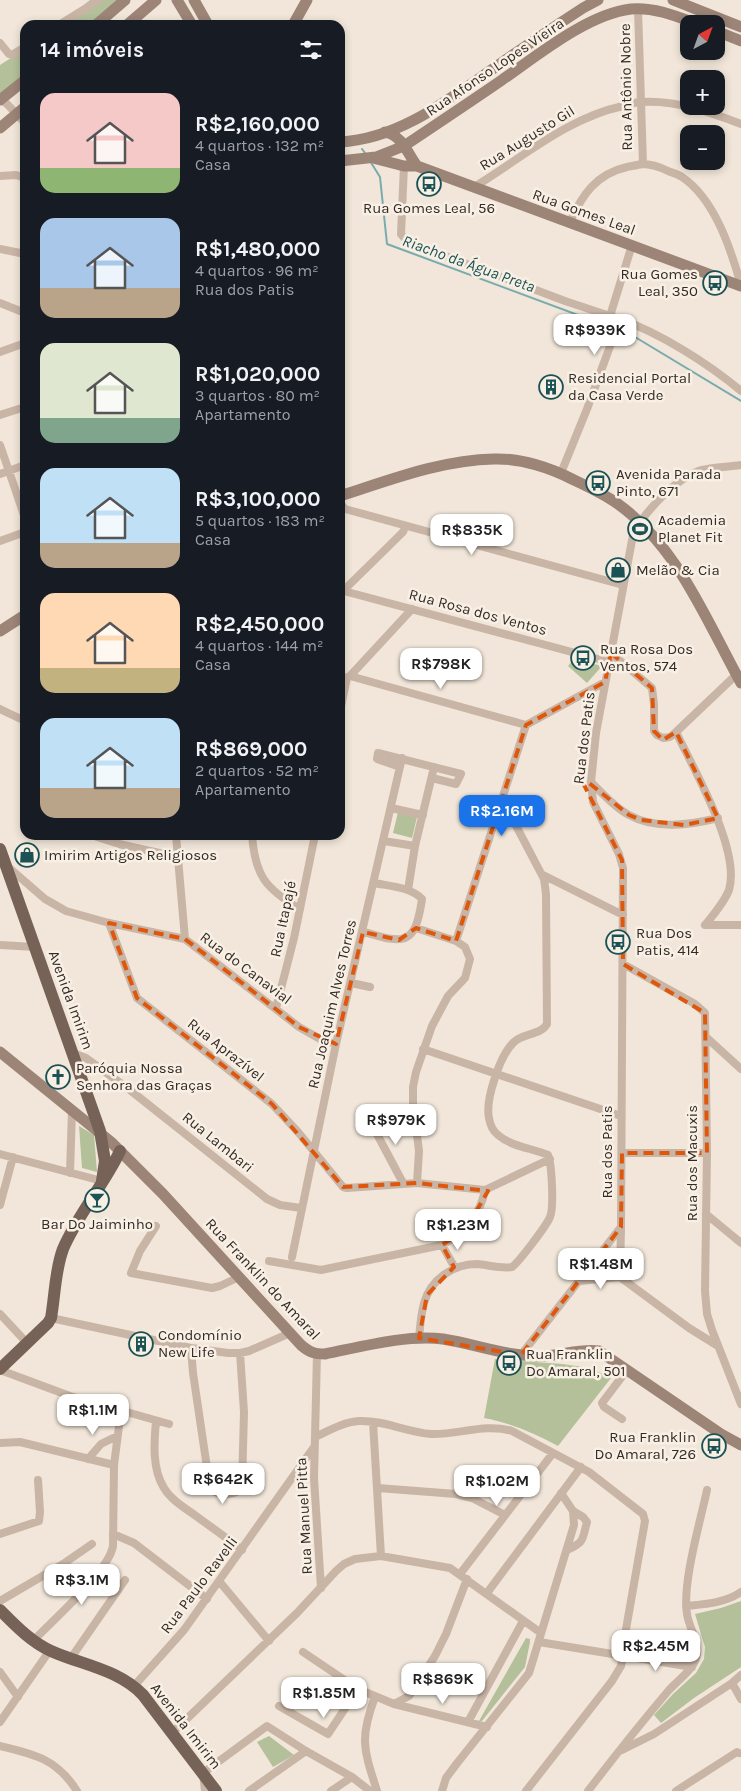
<!DOCTYPE html>
<html lang="pt">
<head>
<meta charset="utf-8">
<style>
  :root { --surface:#171b24; --page:#242831; --text:#f1f3f6; --muted:#9ea1a6; --accent:#1a73e8 }
  body { margin:0; font-family:Karla,sans-serif; background:var(--page); color:var(--text); height:100vh; display:flex; flex-direction:column; font-size:19px; white-space:nowrap }
  * { box-sizing:border-box; margin:0 }
  p { font-size:16px; color:var(--muted) }
  .icon { flex:none; width:28px; height:28px; fill:none; stroke:currentColor; stroke-width:2; stroke-linecap:round; stroke-linejoin:round }
  .map { position:relative; flex:1; overflow:hidden }
  .drawer { position:absolute; left:20px; top:20px; width:325px; height:820px; display:flex; flex-direction:column; background:var(--surface); border-radius:15px; box-shadow:0 2px 8px #0003 }
  .drawer>* { flex:none }
  .needle { width:32px; rotate:41deg }
  .fabs { position:absolute; left:680px; top:15px; display:grid; gap:10px }
  .fabs a { display:grid; place-items:center; width:45px; height:45px; border-radius:10px; background:var(--surface); box-shadow:0 2px 8px #0003; font-size:25px }
  .price { position:absolute; translate:-50% -42px; padding:0 11px; border-radius:10px; background:#fff; color:#222; font-size:16px; line-height:32px; filter:drop-shadow(0 1px 2px #0008) }
  .price::after { content:''; position:absolute; left:50%; top:30px; width:15px; height:11px; margin-left:-8px; background:inherit; clip-path:polygon(0 0,100% 0,50% 100%) }
  .price.selected { background:var(--accent); color:#fff }
  ul { padding:0; list-style:none }
  li { display:flex; align-items:center; gap:15px; height:125px; padding:0 20px }
  li span { display:grid; place-items:center; flex:none; width:140px; height:100px; border-radius:15px; color:#555 }
  li>.icon { margin-inline-start:auto }
  span .icon { width:60px; height:60px; fill:#fffc; stroke-width:1 }
  li b { font-size:21px }
  h2 { display:flex; justify-content:space-between; align-items:center; height:60px; padding:0 20px; font-size:21px }
  .map>svg:first-child { display:block }
</style>
</head>
<body>
<div class="map">
<svg width="741" height="1791" viewBox="0 0 741 1791">
  <rect width="100%" height="100%" fill="#f1e6d9"/>
  <!-- green -->
  <path fill="#b3c099" d="M90 0H123L90 25H64L86 11 85 4Z
    M25 49V74L0 94V65Z
    M574 659 602 666 587 683 568 666Z
    M597 693 594 717 587 716 585 695Z
    M398 812 417 817 412 838 393 833Z
    M79 1126 94 1135 97 1172 82 1168Z
    M495 1359 562 1364 591 1368 611 1378 558 1446C534 1433 511 1423 484 1418Z
    M741 1601V1667L694 1698 661 1723 654 1715 673 1694 696 1673 704 1659 705 1647 695 1614 721 1608Z
    M526 1638 530 1639V1642L525 1667 482 1721H479Z
    M269 1736 294 1755 273 1767 257 1742Z"/>
  <g fill="none" stroke-linecap="round" stroke-linejoin="round">
    <!-- stream -->
    <path stroke="#78abae" stroke-width="2" d="M362 149 365 153
      M370 161 380 177 387 244 613 328
      M618 330 635 337 741 401"/>
    <!-- street -->
    <path stroke="#c9b5a5" stroke-width="8" d="M638 9 643 164
      M59 25 99 0
      M0 43 9 54 12 55 25 47
      M0 99 7 104 25 123
      M404 166 401 234 408 242 565 301 610 316
      M0 176 16 175 25 178
      M474 187C522 158 567 118 623 106 629 104 635 102 642 102 676 100 710 112 741 124
      M570 222C582 195 596 174 627 167 632 166 638 165 642 164 651 164 660 167 668 171 673 173 678 174 682 177 715 199 731 250 741 285
      M0 249 25 254
      M0 303 25 313
      M620 319C660 333 709 364 741 391
      M0 352 25 343
      M0 415 25 407
      M0 445 25 518
      M561 473 587 409 620 319 610 316 632 245
      M0 474 25 465
      M340 503 345 509 623 585
      M0 541 25 532
      M340 590 609 662
      M343 591 403 532 405 527
      M611 653 652 688 654 704V731L657 735 663 738 670 737 676 732 736 675
      M350 676 412 609
      M340 680 350 676 526 725
      M0 709 25 721
      M340 711 347 678
      M676 732C694 770 741 850 729 890 724 903 714 914 705 925
      M400 767 377 759 378 753 461 774 456 784 432 778
      M591 782C602 793 614 807 629 815 656 830 690 825 718 818
      M391 808 423 815
      M91 835 119 844 177 857
      M176 835 185 939
      M252 835C255 876 266 889 300 909
      M384 841 415 846
      M7 866 45 899 66 911 109 923 185 939 299 1027 320 1039 336 1044
      M543 875 623 915
      M408 890 415 846 434 767
      M109 923 137 998 272 1104 298 1132 343 1187 347 1188 417 1183 485 1190
      M705 925H741
      M416 928 456 941 465 947 470 959 465 978 448 996 432 1026 416 1072 413 1087V1103L419 1151 417 1183
      M363 932C387 937 410 951 418 919 420 912 421 906 422 899 411 887 389 886 374 883
      M456 941 526 725 605 682
      M0 945 35 947
      M623 964 695 1004 705 1013 707 1153 705 1291 707 1314 712 1330 741 1404
      M351 983 370 987
      M276 1008 294 938 315 835
      M706 1037 741 1069
      M423 1049 621 1116
      M73 1053 86 1058 130 1090 267 1199 280 1205 301 1208
      M369 1119 403 1183
      M622 1153H707
      M0 1154 102 1181
      M70 1173 72 1110
      M485 1190 550 1159
      M0 1205 13 1157
      M706 1214 741 1243
      M156 1226 140 1251 131 1273 212 1288 220 1286 239 1277
      M442 1245 455 1268
      M292 1257 336 1044 402 758
      M269 1261 321 1270 442 1245C464 1233 480 1216 485 1190
      M620 1277 689 1328 718 1346
      M620 1277 621 1227
      M580 1281 620 1277
      M0 1314 28 1344
      M51 1318 191 1348 228 1353H240L249 1351 290 1333
      M419 1338C420 1326 421 1314 424 1303 431 1279 453 1264 477 1264 489 1265 501 1269 512 1267 519 1262 547 1225 550 1217 554 1208 552 1165 548 1155 532 1148 512 1147 498 1135 493 1131 490 1125 489 1118 485 1100 500 1055 514 1042 523 1033 541 1035 547 1024L546 894 544 879 502 799
      M191 1348 193 1373 210 1488C216 1496 238 1497 242 1486L244 1412 240 1353
      M317 1354 314 1478 321 1588
      M521 1355 621 1227 623 868 619 854 593 802 591 782 596 733 633 535C643 513 678 476 702 470 715 467 728 467 741 465
      M0 1370 70 1396 169 1424
      M622 1419 604 1407 602 1403 627 1370
      M156 1421C154 1443 152 1469 164 1488 171 1500 185 1508 196 1516 211 1527 227 1538 242 1550
      M373 1422 381 1556
      M315 1437C328 1431 343 1422 359 1421 384 1420 406 1432 431 1434 458 1435 485 1423 512 1431L589 1472 643 1514 645 1521 625 1635 623 1655 621 1666 612 1681 526 1791
      M0 1443 20 1442 114 1465
      M88 1459 101 1444 117 1436
      M378 1488 456 1494 472 1498 505 1515
      M0 1534 39 1521 40 1512 38 1480
      M113 1534 134 1543 207 1599
      M567 1550C585 1542 582 1540 587 1522L583 1517 573 1511
      M460 1574 553 1453
      M219 1581 269 1641
      M487 1593 581 1467
      M0 1601 63 1564 92 1544
      M686 1606C705 1604 725 1603 741 1592
      M34 1640C53 1620 109 1571 113 1546L114 1465 121 1411
      M539 1642 692 1667
      M303 1652 358 1689 394 1704 409 1696 435 1656 446 1634 467 1579
      M71 1658 125 1580
      M0 1672 18 1697
      M732 1683 741 1699
      M134 1686 184 1630 314 1447
      M375 1697C359 1739 364 1750 377 1791
      M394 1704 487 1727
      M279 1706 328 1734 358 1689
      M0 1722 50 1650
      M468 1722 523 1621
      M172 1733 297 1613 336 1571 344 1564 355 1559 381 1556 450 1568 541 1633
      M0 1746C34 1754 57 1759 77 1791
      M622 1750 654 1734 732 1683 741 1675
      M205 1791 203 1773 267 1726 306 1751 352 1777 370 1791
      M249 1791 306 1751
      M331 1791 352 1777
      M442 1791 446 1778 458 1762 529 1673 574 1525 573 1511 561 1493
      M588 1791C614 1757 641 1723 669 1690 678 1680 692 1671 696 1658 701 1643 689 1629 687 1614 682 1583 700 1523 707 1490
      M676 1791 737 1752 739 1753"/>
    <!-- secondary -->
    <path stroke="#9c8477" stroke-width="11" d="M177 0 192 25
      M194 0 208 25
      M673 0 741 27
      M96 25 125 0
      M127 25 156 0
      M293 25 307 0
      M716 31 741 41
      M0 100 25 80
      M0 128 25 107
      M385 132C403 136 407 153 417 166
      M340 142C400 139 449 99 497 66 525 46 554 27 583 8L598 0
      M373 158 404 166H417L741 286
      M340 161 376 157 404 146C437 124 470 102 502 80 538 55 588 14 631 9 654 7 676 16 697 24
      M340 496C390 480 441 460 494 459 521 458 551 468 574 480 589 487 604 494 618 504 678 547 706 620 741 683
      M0 631 25 615
      M0 1052 111 1142 163 1194 301 1345C309 1352 314 1354 325 1354 360 1347 408 1334 443 1339 476 1344 508 1357 542 1356 561 1356 580 1348 599 1351L721 1434 741 1445"/>
    <!-- primary -->
    <path stroke="#766257" stroke-width="12" d="M0 849 100 1131 105 1161 102 1181
      M0 1369 48 1323 51 1318C55 1295 55 1270 63 1249 78 1214 104 1185 120 1151
      M0 1610C15 1625 31 1642 51 1651 82 1665 118 1669 143 1695L216 1791"/>
  </g>
  <!-- marked area -->
  <path fill="none" stroke="#df570d" stroke-width="4" stroke-dasharray="10 6" stroke-linejoin="round" d="M611 653 652 688 654 731 663 740 676 732 718 818 684 825 641 820 629 815 579 775 622 860 623 964 705 1013 707 1153H622L621 1227 521 1355 419 1338 427 1295 454 1267 442 1245 466 1229 488 1191 417 1183 343 1187 272 1104 137 998 109 923 185 939 299 1027 336 1044 363 932 399 940 416 928 456 941 526 725 605 682Z"/>
  <!-- icons -->
  <defs>
    <g id="bus-ring" transform="scale(1.25)"><circle r="9.5" fill="#f9f0e5" stroke="#1c5255" stroke-width="1.5"/><path d="M-5-6H5V4H4V6H2V4H-2V6H-4V4H-5ZM-3.5-4V0h7V-4ZM-3.5 1.2v1.5H-2V1.2ZM2 1.2v1.5H3.5V1.2Z" fill="#1c5255"/></g>
    <g id="building-ring" transform="scale(1.25)"><circle r="9.5" fill="#f9f0e5" stroke="#1c5255" stroke-width="1.5"/><path d="M-4-6H4V6H1V3H-1V6H-4ZM-2.5-4.3h1.7v1.8h-1.7ZM.8-4.3h1.7v1.8H.8ZM-2.5-1h1.7V.8h-1.7ZM.8-1h1.7V.8H.8Z" fill="#1c5255"/></g>
    <g id="stadium-ring" transform="scale(1.25)"><circle r="9.5" fill="#f9f0e5" stroke="#1c5255" stroke-width="1.5"/><path d="M0-5a6.5 5 0 1 0 0 10a6.5 5 0 1 0 0-10ZM-3.5-1.8h7v3.6h-7Z" fill="#1c5255"/></g>
    <g id="shop-ring" transform="scale(1.25)"><circle r="9.5" fill="#f9f0e5" stroke="#1c5255" stroke-width="1.5"/><path d="M-5-2.5h2.3a2.7 3.5 0 0 1 5.4 0H5L5.5 6h-11ZM-1.5-2.5h3a1.5 2.3 0 0 0-3 0Z" fill="#1c5255"/></g>
    <g id="church-ring" transform="scale(1.25)"><circle r="9.5" fill="#f9f0e5" stroke="#1c5255" stroke-width="1.5"/><path d="M-1.2-6h2.4v3.5h3.3v2.4h-3.3V6h-2.4V-.1h-3.3v-2.4h3.3Z" fill="#1c5255"/></g>
    <g id="bar-ring" transform="scale(1.25)"><circle r="9.5" fill="#f9f0e5" stroke="#1c5255" stroke-width="1.5"/><path d="M-6-5H6L.8 .8V4.5H3.5V6h-7V4.5H-.8V.8Z" fill="#1c5255"/></g>
  </defs>
  <g fill-rule="evenodd">
    <use href="#bus-ring" x="429" y="184"/>
    <use href="#bus-ring" x="715" y="283"/>
    <use href="#building-ring" x="551" y="387"/>
    <use href="#bus-ring" x="598" y="483"/>
    <use href="#stadium-ring" x="640" y="529"/>
    <use href="#shop-ring" x="618" y="570"/>
    <use href="#bus-ring" x="583" y="658"/>
    <use href="#shop-ring" x="27" y="855"/>
    <use href="#bus-ring" x="618" y="942"/>
    <use href="#church-ring" x="58" y="1077"/>
    <use href="#bar-ring" x="97" y="1200"/>
    <use href="#building-ring" x="141" y="1344"/>
    <use href="#bus-ring" x="509" y="1363"/>
    <use href="#bus-ring" x="714" y="1446"/>
  </g>
  <g text-anchor="middle" stroke-width="5" stroke-linejoin="round" paint-order="stroke">
    <!-- street labels -->
    <g font-size="15" fill="#352b26" stroke="#f9f0e5">
      <text transform="translate(495 67) rotate(-34)" y="5">Rua Afonso Lopes Vieira</text>
      <text transform="translate(626 87) rotate(-91)" y="5">Rua Antônio Nobre</text>
      <text transform="translate(527 138) rotate(-32)" y="5">Rua Augusto Gil</text>
      <text transform="translate(584 212) rotate(20)" y="5">Rua Gomes Leal</text>
      <text transform="translate(478 612) rotate(15)" y="5">Rua Rosa dos Ventos</text>
      <text transform="translate(584 738) rotate(-83)" y="5">Rua dos Patis</text>
      <text transform="translate(283 919) rotate(-78)" y="5">Rua Itapajé</text>
      <text transform="translate(246 968) rotate(37)" y="5">Rua do Canavial</text>
      <text transform="translate(71 1000) rotate(70)" y="5">Avenida Imirim</text>
      <text transform="translate(332 1004) rotate(-77)" y="5">Rua Joaquim Alves Torres</text>
      <text transform="translate(226 1050) rotate(38)" y="5">Rua Aprazível</text>
      <text transform="translate(218 1142) rotate(39)" y="5">Rua Lambari</text>
      <text transform="translate(607 1152) rotate(-90)" y="5">Rua dos Patis</text>
      <text transform="translate(692 1163) rotate(-90)" y="5">Rua dos Macuxis</text>
      <text transform="translate(263 1279) rotate(47)" y="5">Rua Franklin do Amaral</text>
      <text transform="translate(304 1516) rotate(-93)" y="5">Rua Manuel Pitta</text>
      <text transform="translate(199 1585) rotate(-53)" y="5">Rua Paulo Ravelli</text>
      <text transform="translate(186 1726) rotate(52)" y="5">Avenida Imirim</text>
    </g>
    <!-- poi labels -->
    <g font-size="15" fill="#352b26" stroke="#f9f0e5" text-anchor="start">
      <text x="429" y="213" text-anchor="middle">Rua Gomes Leal, 56</text>
      <text x="698" y="279" text-anchor="end">Rua Gomes<tspan x="698" dy="17">Leal, 350</tspan></text>
      <text x="568" y="383">Residencial Portal<tspan x="568" dy="17">da Casa Verde</tspan></text>
      <text x="616" y="479">Avenida Parada<tspan x="616" dy="17">Pinto, 671</tspan></text>
      <text x="658" y="525">Academia<tspan x="658" dy="17">Planet Fit</tspan></text>
      <text x="636" y="575">Melão &amp; Cia</text>
      <text x="600" y="654">Rua Rosa Dos<tspan x="600" dy="17">Ventos, 574</tspan></text>
      <text x="44" y="860">Imirim Artigos Religiosos</text>
      <text x="636" y="938">Rua Dos<tspan x="636" dy="17">Patis, 414</tspan></text>
      <text x="76" y="1073">Paróquia Nossa<tspan x="76" dy="17">Senhora das Graças</tspan></text>
      <text x="97" y="1229" text-anchor="middle">Bar Do Jaiminho</text>
      <text x="158" y="1340">Condomínio<tspan x="158" dy="17">New Life</tspan></text>
      <text x="526" y="1359">Rua Franklin<tspan x="526" dy="17">Do Amaral, 501</tspan></text>
      <text x="696" y="1442" text-anchor="end">Rua Franklin<tspan x="696" dy="17">Do Amaral, 726</tspan></text>
    </g>
    <!-- water labels -->
    <g font-size="16" font-style="italic" fill="#1c5255" stroke="#f9f0e5">
      <text transform="translate(469 263) rotate(20)" y="6">Riacho da Água Preta</text>
    </g>
  </g>
</svg>
<div class="fabs">
<a><svg class="needle" viewBox="-14 -14 28 28"><path d="M0-13l5 13h-10z" fill="#e53935"/><path d="M0 13l5-13h-10z" fill="#9ea1a6"/></svg></a>
<a>+</a>
<a>−</a>
</div>
<b class="price" style="left:595px;top:356px">R$939K</b>
<b class="price" style="left:472px;top:556px">R$835K</b>
<b class="price" style="left:441px;top:690px">R$798K</b>
<b class="price selected" style="left:502px;top:837px">R$2.16M</b>
<b class="price" style="left:396px;top:1146px">R$979K</b>
<b class="price" style="left:458px;top:1251px">R$1.23M</b>
<b class="price" style="left:601px;top:1290px">R$1.48M</b>
<b class="price" style="left:93px;top:1436px">R$1.1M</b>
<b class="price" style="left:223px;top:1505px">R$642K</b>
<b class="price" style="left:497px;top:1507px">R$1.02M</b>
<b class="price" style="left:82px;top:1606px">R$3.1M</b>
<b class="price" style="left:656px;top:1672px">R$2.45M</b>
<b class="price" style="left:443px;top:1705px">R$869K</b>
<b class="price" style="left:324px;top:1719px">R$1.85M</b>
<section class="drawer">
<h2>14 imóveis<svg class="icon" aria-label="filters" viewBox="0 0 24 24"><path d="M4 7h16M4 17h16"/><circle cx="9" cy="7" r="2"/><circle cx="15" cy="17" r="2"/></svg></h2>
<ul>
<li><span style="background:linear-gradient(#f6c9c9 75%,#8fb573 0)"><svg class="icon" aria-label="home" viewBox="0 0 24 24"><path d="M3 11l9-7 9 7M6 9v11h12V9"/></svg></span><div><b>R$2,160,000</b><p>4 quartos · 132 m²</p><p>Casa</p></div></li>
<li><span style="background:linear-gradient(#a9c7e8 70%,#b9a48a 0)"><svg class="icon" aria-label="home" viewBox="0 0 24 24"><path d="M3 11l9-7 9 7M6 9v11h12V9"/></svg></span><div><b>R$1,480,000</b><p>4 quartos · 96 m²</p><p>Rua dos Patis</p></div></li>
<li><span style="background:linear-gradient(#dfe7d0 75%,#7fa58c 0)"><svg class="icon" aria-label="home" viewBox="0 0 24 24"><path d="M3 11l9-7 9 7M6 9v11h12V9"/></svg></span><div><b>R$1,020,000</b><p>3 quartos · 80 m²</p><p>Apartamento</p></div></li>
<li><span style="background:linear-gradient(#bfe0f5 75%,#b9a48a 0)"><svg class="icon" aria-label="home" viewBox="0 0 24 24"><path d="M3 11l9-7 9 7M6 9v11h12V9"/></svg></span><div><b>R$3,100,000</b><p>5 quartos · 183 m²</p><p>Casa</p></div></li>
<li><span style="background:linear-gradient(#ffd9b3 75%,#c2b280 0)"><svg class="icon" aria-label="home" viewBox="0 0 24 24"><path d="M3 11l9-7 9 7M6 9v11h12V9"/></svg></span><div><b>R$2,450,000</b><p>4 quartos · 144 m²</p><p>Casa</p></div></li>
<li><span style="background:linear-gradient(#bfe0f5 70%,#b9a48a 0)"><svg class="icon" aria-label="home" viewBox="0 0 24 24"><path d="M3 11l9-7 9 7M6 9v11h12V9"/></svg></span><div><b>R$869,000</b><p>2 quartos · 52 m²</p><p>Apartamento</p></div></li>
</ul>
</section>
</div>
</body>
</html>
